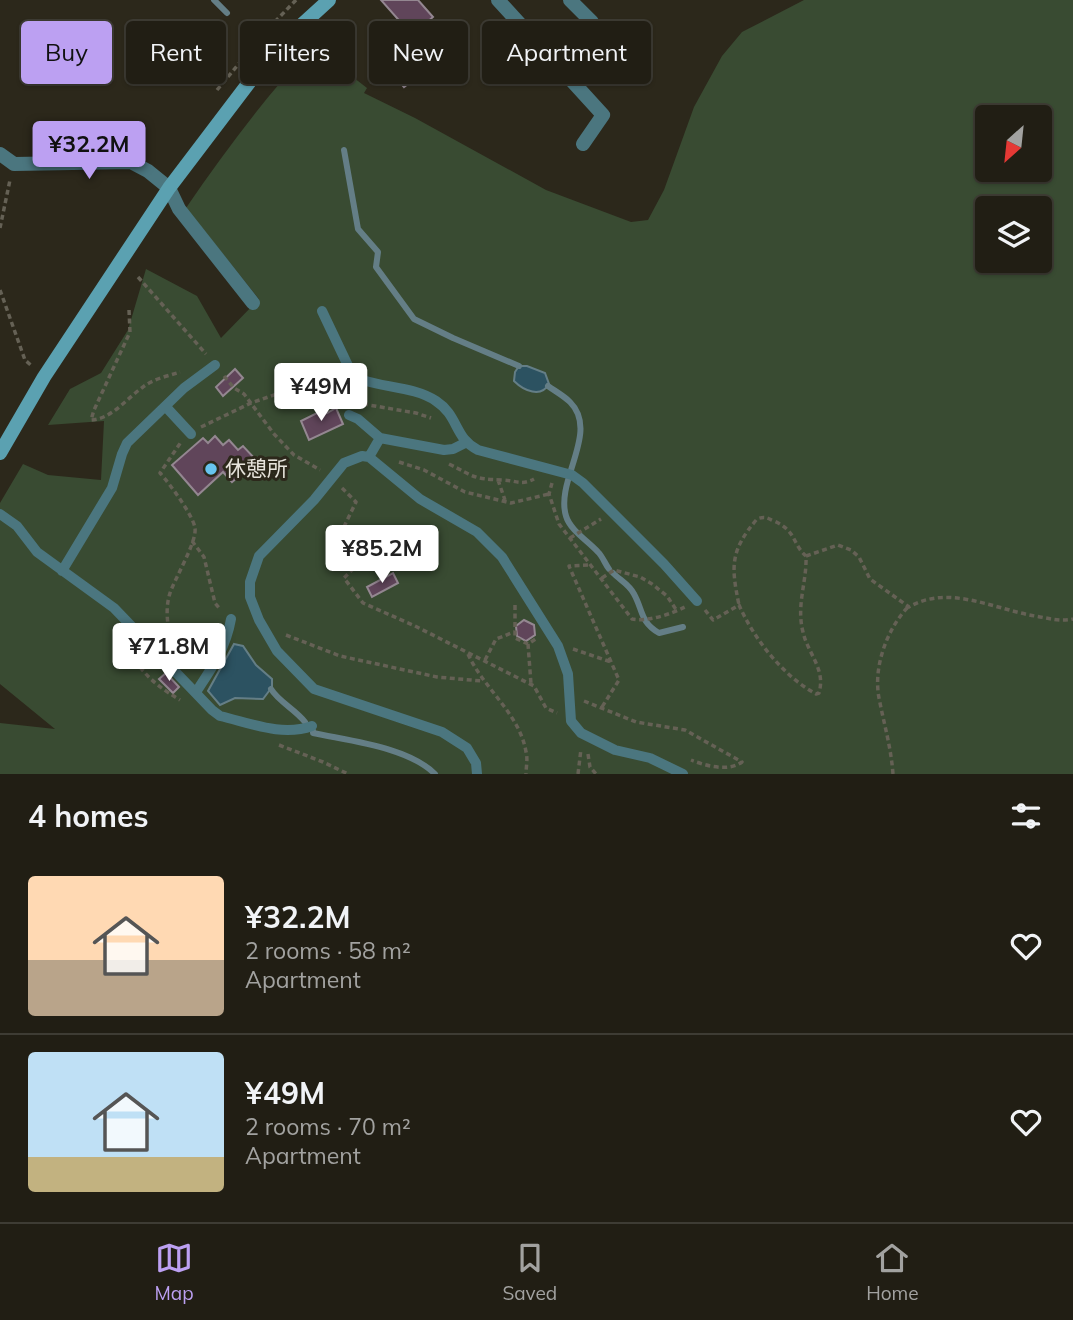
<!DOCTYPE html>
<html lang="en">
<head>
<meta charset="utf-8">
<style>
  :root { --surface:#211e14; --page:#2d2b22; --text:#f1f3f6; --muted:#a2a2a0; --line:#3e3c34; --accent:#bca0f2 }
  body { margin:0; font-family:Mulish,"Noto Sans JP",sans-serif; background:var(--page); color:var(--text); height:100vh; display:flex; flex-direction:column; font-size:26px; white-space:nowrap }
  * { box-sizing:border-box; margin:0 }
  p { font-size:23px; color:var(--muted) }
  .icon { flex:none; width:38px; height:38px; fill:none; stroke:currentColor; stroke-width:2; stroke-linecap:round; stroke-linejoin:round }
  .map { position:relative; height:774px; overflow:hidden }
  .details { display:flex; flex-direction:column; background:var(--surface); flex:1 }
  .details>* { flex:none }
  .guide { position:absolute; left:21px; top:21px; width:700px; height:63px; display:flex; gap:14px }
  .needle { width:46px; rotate:207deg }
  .tools { position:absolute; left:975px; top:105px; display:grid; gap:14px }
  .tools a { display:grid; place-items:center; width:77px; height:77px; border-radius:7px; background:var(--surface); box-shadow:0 2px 5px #0004,0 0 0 2px var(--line); font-size:35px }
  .price { position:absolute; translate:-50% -60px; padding:0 16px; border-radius:7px; background:#fff; color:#222; font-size:23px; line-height:46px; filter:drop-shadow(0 2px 4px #0008) }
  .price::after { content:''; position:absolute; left:50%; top:42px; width:21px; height:16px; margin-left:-10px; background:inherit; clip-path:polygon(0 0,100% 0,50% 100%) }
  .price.selected { background:var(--accent); color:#111 }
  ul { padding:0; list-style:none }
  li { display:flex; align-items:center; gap:21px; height:175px; padding:0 28px }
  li+li { border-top:2px solid var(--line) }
  li span { display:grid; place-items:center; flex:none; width:196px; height:140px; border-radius:7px; color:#555 }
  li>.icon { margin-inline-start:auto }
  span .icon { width:84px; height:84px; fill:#fffc; stroke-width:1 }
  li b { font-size:30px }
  h2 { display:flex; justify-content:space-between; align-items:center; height:84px; padding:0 28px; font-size:30px }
  .pill { padding:0 24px; border-radius:7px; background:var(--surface); box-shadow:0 2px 5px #0004,0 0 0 2px var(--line); font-size:24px; line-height:63px }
  .pill.selected { background:var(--accent); color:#111 }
  .tab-bar { display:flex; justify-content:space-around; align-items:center; height:98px; border-top:2px solid var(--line); background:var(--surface); font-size:19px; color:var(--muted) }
  .tab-bar a { display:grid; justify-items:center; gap:4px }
  .tab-bar .selected { color:var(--accent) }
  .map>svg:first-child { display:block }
</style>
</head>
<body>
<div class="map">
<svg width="1073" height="774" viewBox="0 0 1073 774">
  <rect width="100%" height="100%" fill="#2c281b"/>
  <!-- green -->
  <path fill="#394b32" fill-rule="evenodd" d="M804 0H1073V774H0V723L55 729 0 684V503L23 464 48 475 101 480 104 421 48 425 70 389 101 373 128 330 146 269 197 296 221 338 259 299 186 208C225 151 266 96 313 46L367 88 364 93 415 118 546 190 631 222 648 220 664 190 694 107 722 56 742 32ZM987 117H1040V170H987ZM987 208H1040V261H987Z"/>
  <!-- water -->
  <path fill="#2c5261" stroke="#647e86" stroke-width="2" d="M519 366H527L545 373 549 384C541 398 524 391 514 381L515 372Z
    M234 644 243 646 256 665 272 679V687L263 699 235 698 220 705 208 691Z"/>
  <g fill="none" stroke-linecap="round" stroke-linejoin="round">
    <!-- stream -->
    <path stroke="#647e86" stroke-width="6" d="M214 0 227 13
      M344 150 358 229 378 252 376 267 414 319 453 338 519 366
      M548 386C555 391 564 396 570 402 600 432 555 480 566 516 570 530 588 541 598 552 603 557 605 564 609 569
      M613 573C620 580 630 585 634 594 643 610 640 622 659 633L683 627
      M271 689C279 702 295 709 305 722
      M313 731V733C350 741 408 747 435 774"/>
  </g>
  <!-- building -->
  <path fill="#60455a" stroke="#948791" stroke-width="2" d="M381 0H418L433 17 412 35Z
    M389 31 424 71 404 87 370 47Z
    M235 369 243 378 223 396 216 387Z
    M336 408 343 424 309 440 301 421 325 409 327 413Z
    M215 436 223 445 229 440 238 450 243 446 257 461 232 482 223 472 198 495 172 465 203 438 208 443Z
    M393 573 398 583 372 597 367 587Z
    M524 620 534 625 535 635 526 641 517 636 516 626Z
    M166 673 179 687 173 693 159 679Z"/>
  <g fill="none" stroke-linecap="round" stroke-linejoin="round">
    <!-- path -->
    <path stroke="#656155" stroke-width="3.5" stroke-dasharray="5 3.5" stroke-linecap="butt" d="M263 34 296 0
      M217 90 247 54
      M0 228 10 180
      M138 277 206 354
      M0 290 25 360 33 367
      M129 310 130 332 94 410 91 420C112 419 127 398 143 387 153 379 168 376 180 372
      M224 376 234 388 244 394 274 434 294 455 320 470
      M363 404 416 413 431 418
      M201 427 251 403 294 388H318L332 398 350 399
      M399 462 424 470 465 492 511 503 549 494
      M449 464C475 477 473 479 502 480 515 480 521 486 534 479
      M498 480 505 500
      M552 483 549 494 559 524 632 619C648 622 671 614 685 607
      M342 488 356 502 338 539 353 569 344 578 363 603 415 626 534 686 546 708 557 713
      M570 538 601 519
      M192 541 204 557 215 603 220 609
      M806 556 838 545 851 550 859 557 870 579 909 607C948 584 994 609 1035 616 1048 618 1060 622 1073 619
      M588 565 569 566 619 680 602 707
      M602 578 614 570 640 577 652 584 667 596 677 611
      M515 605V638L528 644 537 638
      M705 610 713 620 739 605C754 639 783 676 816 694L819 693C826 669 808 654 803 632 796 605 807 582 806 556 792 544 797 531 774 521 767 518 765 516 757 519 730 551 731 566 739 605
      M167 630 215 629
      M286 635 340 656 437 677 482 681
      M121 639C141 670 147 680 180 700
      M528 644 531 684
      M171 647C169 628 164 612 170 593 175 578 197 542 195 528 193 515 169 483 160 473L181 442
      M573 649 611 662
      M468 654C483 688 520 714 526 752 528 759 526 767 526 774
      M485 660 496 639 514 632
      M584 701 636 722 685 730 742 762C728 772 706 766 691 760
      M279 745 323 762 348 774
      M588 754 590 767 596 774
      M578 774 581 749
      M893 774C891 747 884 724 879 698 873 667 887 629 908 607"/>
    <!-- lane -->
    <path stroke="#4b767f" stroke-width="10" d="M322 311 351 372 357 378C381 388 414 386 436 401 459 416 454 438 478 450L572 475 583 483 664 564 697 601
      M166 407 191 434
      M349 415 358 419 380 438
      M369 457 380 438 444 450 453 449 465 443
      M0 514 17 526 37 552 114 608 212 710 220 716C250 723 282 737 312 726
      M62 571 112 488 122 454 127 443 184 388 215 365
      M196 692C212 668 226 648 231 619
      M477 774 476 763 467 748 442 732 314 689 277 651 259 620 250 597V582L259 556 314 500 344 463 362 456 369 457 420 499 477 532 502 557 558 646 568 674 571 721 581 733 615 750 650 758 683 774"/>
    <!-- street -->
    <path stroke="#4b767f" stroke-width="14" d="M498 0 603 115 583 144
      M570 0 592 22
      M0 154 14 164 131 162 148 171 169 188 179 209 253 303"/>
    <!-- secondary -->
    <path stroke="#5ba1b1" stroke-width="14" d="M0 453 44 377 169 188 273 51 329 0"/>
  </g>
  <!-- markers -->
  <circle fill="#67c4ef" stroke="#2c281b" stroke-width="2.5" cx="211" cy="469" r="7"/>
  <g text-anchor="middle" stroke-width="6" stroke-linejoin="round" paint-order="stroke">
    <!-- poi labels -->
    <g font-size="21" fill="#e7e4dc" stroke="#2c281b" text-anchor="start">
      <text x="225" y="476">休憩所</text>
    </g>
  </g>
</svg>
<div class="tools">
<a><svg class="needle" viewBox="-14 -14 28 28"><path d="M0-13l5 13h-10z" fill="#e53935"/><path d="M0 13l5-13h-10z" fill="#a2a2a0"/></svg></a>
<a><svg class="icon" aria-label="layers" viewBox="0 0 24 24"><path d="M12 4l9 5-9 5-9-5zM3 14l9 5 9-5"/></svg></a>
</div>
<b class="price selected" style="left:89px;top:181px">¥32.2M</b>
<b class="price" style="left:321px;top:423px">¥49M</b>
<b class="price" style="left:382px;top:585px">¥85.2M</b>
<b class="price" style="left:169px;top:683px">¥71.8M</b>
<div class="guide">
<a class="pill selected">Buy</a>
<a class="pill">Rent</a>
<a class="pill">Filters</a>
<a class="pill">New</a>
<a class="pill">Apartment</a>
</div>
</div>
<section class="details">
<h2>4 homes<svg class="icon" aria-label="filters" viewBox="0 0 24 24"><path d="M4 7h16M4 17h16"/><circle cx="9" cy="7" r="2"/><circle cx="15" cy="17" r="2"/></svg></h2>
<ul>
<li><span style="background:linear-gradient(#ffd9b3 60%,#b9a48a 0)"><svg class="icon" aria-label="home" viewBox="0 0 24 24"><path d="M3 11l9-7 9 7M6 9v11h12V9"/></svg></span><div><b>¥32.2M</b><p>2 rooms · 58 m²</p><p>Apartment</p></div><svg class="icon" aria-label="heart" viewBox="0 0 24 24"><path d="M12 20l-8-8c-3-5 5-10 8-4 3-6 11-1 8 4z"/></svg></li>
<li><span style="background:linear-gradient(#bfe0f5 75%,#c2b280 0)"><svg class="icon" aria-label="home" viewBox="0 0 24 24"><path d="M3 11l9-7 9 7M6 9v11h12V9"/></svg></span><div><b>¥49M</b><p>2 rooms · 70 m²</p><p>Apartment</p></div><svg class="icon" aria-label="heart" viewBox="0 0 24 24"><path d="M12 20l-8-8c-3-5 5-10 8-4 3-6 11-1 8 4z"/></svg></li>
</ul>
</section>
<nav class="tab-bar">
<a class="selected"><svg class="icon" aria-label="map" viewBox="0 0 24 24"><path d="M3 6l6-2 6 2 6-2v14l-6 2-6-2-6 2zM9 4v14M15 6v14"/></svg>Map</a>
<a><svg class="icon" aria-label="saved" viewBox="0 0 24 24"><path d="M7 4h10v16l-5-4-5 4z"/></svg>Saved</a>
<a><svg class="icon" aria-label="home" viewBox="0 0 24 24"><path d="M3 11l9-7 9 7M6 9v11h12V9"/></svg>Home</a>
</nav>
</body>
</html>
